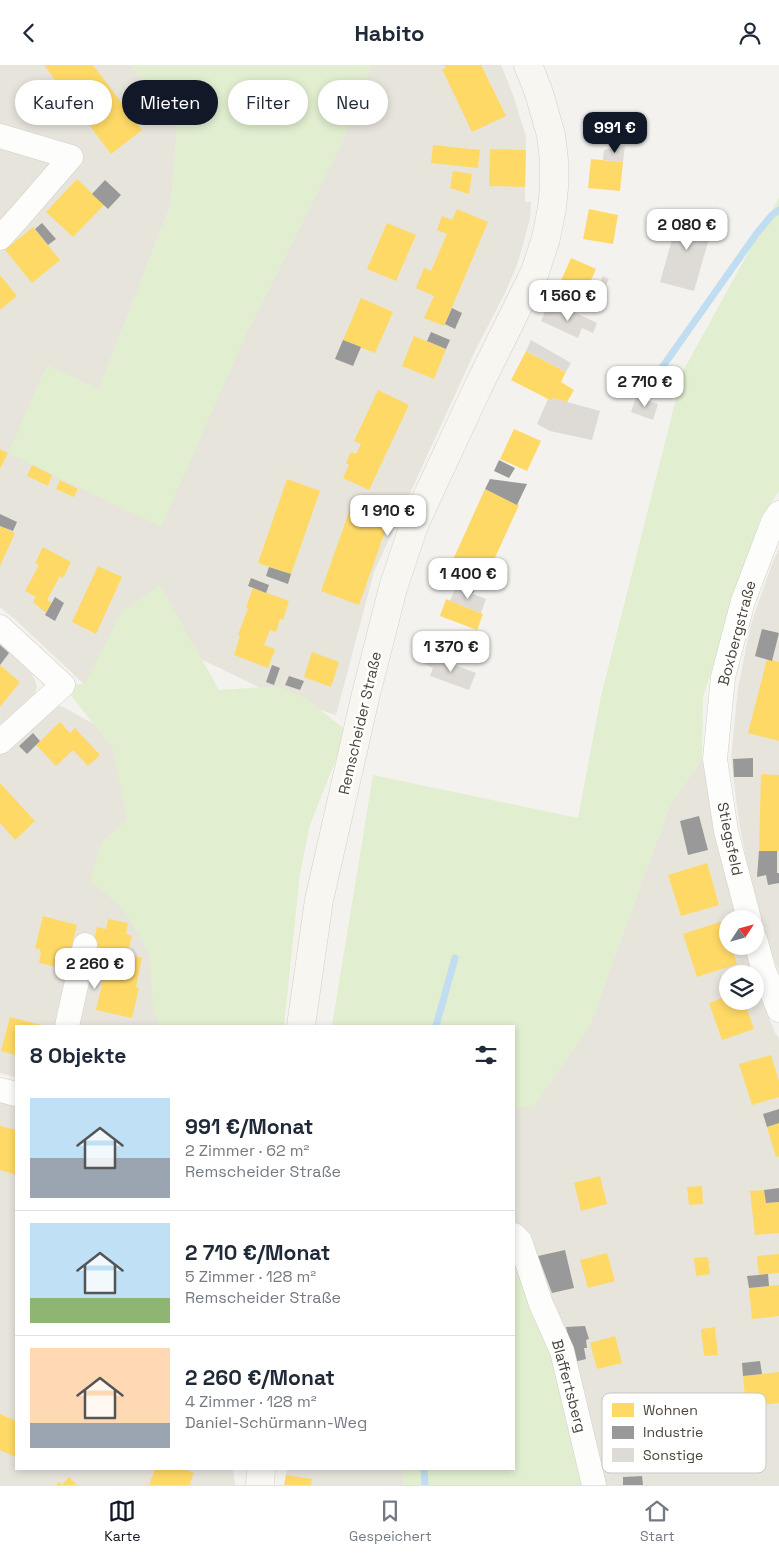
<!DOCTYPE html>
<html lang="de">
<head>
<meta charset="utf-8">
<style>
  :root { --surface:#fff; --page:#f6f6f7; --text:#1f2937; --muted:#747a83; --line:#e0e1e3; --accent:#111827 }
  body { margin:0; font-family:"Space Grotesk",sans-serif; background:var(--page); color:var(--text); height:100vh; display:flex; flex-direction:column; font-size:19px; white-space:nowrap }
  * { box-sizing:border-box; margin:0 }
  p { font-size:16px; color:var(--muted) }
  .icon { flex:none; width:28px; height:28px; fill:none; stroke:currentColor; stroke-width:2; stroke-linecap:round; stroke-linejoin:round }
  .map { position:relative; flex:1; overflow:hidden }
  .side { position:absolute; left:15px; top:960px; width:500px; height:445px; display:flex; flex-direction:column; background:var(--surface); border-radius:0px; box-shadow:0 2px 8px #0003 }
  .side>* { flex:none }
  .banner { position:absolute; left:15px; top:15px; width:500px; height:45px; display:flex; gap:10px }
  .needle { width:32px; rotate:54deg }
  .tools { position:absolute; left:719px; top:845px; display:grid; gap:10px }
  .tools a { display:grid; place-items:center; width:45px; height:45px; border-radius:50%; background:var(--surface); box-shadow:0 2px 8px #0003; font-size:25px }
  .price { position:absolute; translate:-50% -42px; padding:0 11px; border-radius:10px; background:#fff; color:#222; font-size:16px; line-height:32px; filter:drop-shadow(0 1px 2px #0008) }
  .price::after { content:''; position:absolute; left:50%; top:30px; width:15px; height:11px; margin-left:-8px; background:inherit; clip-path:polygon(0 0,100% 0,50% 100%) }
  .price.active { background:var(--accent); color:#fff }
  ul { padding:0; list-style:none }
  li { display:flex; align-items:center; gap:15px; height:125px; padding:0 15px }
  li+li { border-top:1px solid var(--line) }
  li span { display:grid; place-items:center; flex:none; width:140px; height:100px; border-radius:0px; color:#555 }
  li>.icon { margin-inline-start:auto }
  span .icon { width:60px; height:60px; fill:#fffc; stroke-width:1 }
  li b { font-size:21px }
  h2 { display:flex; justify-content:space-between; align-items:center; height:60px; padding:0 15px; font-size:21px }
  .tag { padding:0 18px; border-radius:22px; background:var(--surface); box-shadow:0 2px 8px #0003; font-size:18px; line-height:45px }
  .tag.active { background:var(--accent); color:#fff }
  header { display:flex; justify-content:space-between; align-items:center; height:65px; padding:0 15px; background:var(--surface); font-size:22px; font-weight:700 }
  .menu { display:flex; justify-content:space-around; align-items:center; height:70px; border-top:1px solid var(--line); background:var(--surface); font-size:14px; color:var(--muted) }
  .menu a { display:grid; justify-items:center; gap:2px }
  .menu .active { color:var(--accent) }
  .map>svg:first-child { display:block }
</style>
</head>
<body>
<header><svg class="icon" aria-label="back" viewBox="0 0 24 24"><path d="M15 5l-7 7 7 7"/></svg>Habito<svg class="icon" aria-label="person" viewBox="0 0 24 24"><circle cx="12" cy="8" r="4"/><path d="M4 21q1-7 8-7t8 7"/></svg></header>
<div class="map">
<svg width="779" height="1420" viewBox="0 0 779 1420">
  <rect width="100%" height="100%" fill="#f4f2ee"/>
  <!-- residential -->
  <path fill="#e7e4dc" d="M0 0H131L177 62 171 139 99 324 8 388 249 263 341 80 371 0H501L512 27 526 71 525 137H531L530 153 524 176 517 200 506 226 474 288 374 507 336 650 279 632 118 554 88 623 17 556 0 542Z
    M779 484V908L768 878 751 818 739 757 731 694 738 623 751 559 773 496Z
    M0 578 30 607 35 615 37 622 34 633 63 642 101 663 114 664 195 961H16V1012L0 1008Z
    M702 694 710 723 719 783 737 854H728V881H745L753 909H728V936H755V916L775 968 779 973V1420H284L287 1404H514V1043L534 1040 589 962 670 740Z
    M0 1034 16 1039V1404H233L235 1420H0Z"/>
  <!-- green -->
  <path fill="#e1eecf" d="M131 0H371L341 80 249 263 161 462 8 388 47 300 99 324 171 139 177 62Z
    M779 132V426L760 454 703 632 702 694 670 740 589 962 534 1041 514 1043V961H332L373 710 578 753 601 631 683 306Z
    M160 520 219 625 278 621 305 633 347 666 310 760 300 808 284 961H159L153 943 149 888 124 845 90 815 101 778 127 755 113 684 63 620 85 619 121 548Z
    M514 1193 551 1290 583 1418 574 1420H403L402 1404H514Z"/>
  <!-- homes -->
  <path fill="#ffd966" d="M44 0H93L142 65 111 89Z
    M444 0H481L506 51 472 67 442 4 446 3Z
    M433 80 480 85 478 103 431 98Z
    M490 84 526 85 525 122 489 121Z
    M591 94 623 97 620 126 588 123Z
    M453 106 472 109 469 129 450 123Z
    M77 114 104 140 73 172 46 147Z
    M457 144 488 157 444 261 424 253 434 231 416 223 424 203 431 206 447 169 437 165 442 151 452 155Z
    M589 144 618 150 613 179 583 174Z
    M387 158 416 170 396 216 367 204Z
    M33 162 60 195 32 218 5 185Z
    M571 193 596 204 584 231 559 220Z
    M0 210 17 231 0 245Z
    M361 233 393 247 375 288 343 275Z
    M414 271 446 284 434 314 402 301Z
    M526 286 566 307 561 317 574 325 567 337 553 333 552 336 511 315Z
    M378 325 409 340 369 425 343 413 349 400 346 398 351 387 356 389 361 379 354 376Z
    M514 364 541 376 527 406 500 394Z
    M0 384 8 388 0 404Z
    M32 400 52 410 48 421 27 411Z
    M287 414 320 426 291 509 258 498Z
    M60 415 78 424 74 432 56 424Z
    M485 424 519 440 486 512 452 497Z
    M350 444 388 458 359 540 321 526Z
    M0 461 15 468 0 501Z
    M43 482 71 497 63 513 60 511 47 535 52 538 46 548 33 537 36 532 25 526 39 500 35 498Z
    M98 501 122 512 96 569 72 557Z
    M253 523 289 536 283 555 280 554 276 567 270 565 264 580 275 584 268 603 234 590 240 571 238 570 248 543 246 542Z
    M446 534 483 549 477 565 440 551Z
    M312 587 339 597 331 622 304 612Z
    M767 594 779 597V676L748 668Z
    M0 600 20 617 0 642Z
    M60 657 70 668 75 663 100 690 88 701 73 685 56 701 36 680Z
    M761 709 779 710V786H759Z
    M0 718 35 756 15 775 0 758Z
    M707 798 719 840 681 851 668 810Z
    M43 851 77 860 66 904 39 898 41 887H40V884L35 883Z
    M108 854 128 858 126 869 132 871 127 889 142 893 136 922 139 923 132 953 96 945 103 915 100 914 107 884 92 881 97 862 106 864Z
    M723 856 728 870V881H731L737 899 697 912 683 869Z
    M728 931V936H744L754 964 722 975 709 938Z
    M10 952 45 961H16V990L1 986Z
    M771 990 779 1016V1032L752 1040 739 999Z
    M779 1058V1091L776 1092 767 1062Z
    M0 1061 16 1065V1110L0 1105Z
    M600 1111 607 1139 581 1146 574 1118Z
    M702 1121 703 1139 689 1140 687 1122Z
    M764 1125 766 1138 779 1137V1168L755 1170 750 1126Z
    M607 1188 615 1216 588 1223 580 1195Z
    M779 1189V1208L759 1210 757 1191Z
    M708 1192 710 1209 696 1211 694 1193Z
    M779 1220V1251L752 1254 749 1223Z
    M715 1262 718 1290 704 1291 701 1264Z
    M615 1271 622 1298 597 1304 590 1278Z
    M779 1307V1338L746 1342 743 1311Z
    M0 1349 16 1356V1392L0 1385Z
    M155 1404H183L194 1408 189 1420H149Z
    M286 1410 312 1414 311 1420H284Z
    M69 1412 77 1420H56L59 1417 62 1420Z"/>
  <!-- industry -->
  <path fill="#999" d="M105 115 121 130 108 144 92 129Z
    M42 158 56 174 48 180 35 164Z
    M452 243 462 248 455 264 445 259Z
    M431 267 450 275 446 284 427 276Z
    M343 275 361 282 353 301 335 294Z
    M499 395 515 403 509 413 494 406Z
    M490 414 527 419 517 440 485 424Z
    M0 449 17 457 13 466 0 461Z
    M269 502 291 509 288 519 266 511Z
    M448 508 476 519 473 528 445 518Z
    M251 513 269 520 266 528 248 521Z
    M55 532 64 538 55 556 45 550Z
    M762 564 779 568 772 596 755 591Z
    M0 580 9 588 0 600Z
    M272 600 280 603 274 620 266 617Z
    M289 611 304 616 300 625 285 620Z
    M33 668 40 676 27 689 19 681Z
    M753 693V712H734L733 694Z
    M699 751 708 785 688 790 680 756Z
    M759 786H777V808H779V818L768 820 766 810 757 812Z
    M779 1044V1058L767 1062 763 1049Z
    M779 1123V1137L766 1138 764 1125Z
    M565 1185 574 1223 552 1228 538 1191Z
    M768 1209 769 1221 749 1223 747 1211Z
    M585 1261 589 1274 586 1275 587 1283H584L586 1294 574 1297 566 1262Z
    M760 1296 762 1309 743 1311 742 1298Z
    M642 1411 643 1420H623V1412Z"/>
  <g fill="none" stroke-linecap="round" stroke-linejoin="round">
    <!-- stream -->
    <path stroke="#c0ddf1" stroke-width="7" d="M661 304 757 168 772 150 779 145
      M436 961 455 893
      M424 1404 425 1420"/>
  </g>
  <!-- building -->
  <path fill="#dedbd6" d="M625 80 623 97 603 95 604 85Z
    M680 146 714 156 694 226 660 217Z
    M603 211 609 214 602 228 596 225Z
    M547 242 562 249 565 243 597 258 593 268 582 263 578 273 541 256Z
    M531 275 571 298 566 307 526 286Z
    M636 332 658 339 653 355 631 347Z
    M553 333 600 346 592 375 550 366 537 359 548 334 552 336Z
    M456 522 486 534 481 548 450 536Z
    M428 590 476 608 469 625 430 611 433 603 425 599Z"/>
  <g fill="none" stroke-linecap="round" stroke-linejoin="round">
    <!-- street casing -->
    <g stroke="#d2d0cb" stroke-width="25">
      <path id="street" d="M0 71 71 92 20 151 0 173
        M0 562 63 620 0 677
        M749 854 726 766 715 694 723 612 743 536 773 457 779 448
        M755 874 764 906 779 945
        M67 961 85 880
        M0 1025 16 1029
        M514 1170 520 1176 541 1239 562 1286 594 1420"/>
    </g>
    <!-- secondary casing -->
    <g stroke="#d3cfc5" stroke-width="29">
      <path id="secondary" d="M301 961 319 835 365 633 393 523 414 460 479 320 535 207 546 173 552 143 554 123V95L551 70 539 28 528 0
        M260 1420 261 1404"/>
    </g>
    <!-- street -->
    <use href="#street" stroke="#fdfdfc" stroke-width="24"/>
    <!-- secondary -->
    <use href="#secondary" stroke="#f7f6f1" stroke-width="28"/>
  </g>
  <g text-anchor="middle" stroke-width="5" stroke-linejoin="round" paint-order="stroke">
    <!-- street labels -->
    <g font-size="15" fill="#4b4439" stroke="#fff">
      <text transform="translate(737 568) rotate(-75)" y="5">Boxbergstraße</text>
      <text transform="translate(360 658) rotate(-77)" y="5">Remscheider Straße</text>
      <text transform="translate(730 774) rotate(78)" y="5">Stiegsfeld</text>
      <text transform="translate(569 1321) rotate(75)" y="5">Blaffertsberg</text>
    </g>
  </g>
  <!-- legend -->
  <rect x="602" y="1328" width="164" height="80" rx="8" fill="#fff" stroke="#c9c7c4" stroke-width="1"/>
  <rect x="612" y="1338" width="22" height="14" fill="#ffd966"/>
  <rect x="612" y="1361" width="22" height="13" fill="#999"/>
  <rect x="612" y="1383" width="22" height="14" fill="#dedbd6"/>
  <g font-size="14" fill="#4b4439">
    <text x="643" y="1350">Wohnen</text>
    <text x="643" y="1372">Industrie</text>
    <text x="643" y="1395">Sonstige</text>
  </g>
</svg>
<div class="tools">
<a><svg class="needle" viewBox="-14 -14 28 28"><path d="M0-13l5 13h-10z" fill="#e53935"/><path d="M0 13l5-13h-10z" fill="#747a83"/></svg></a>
<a><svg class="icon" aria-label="layers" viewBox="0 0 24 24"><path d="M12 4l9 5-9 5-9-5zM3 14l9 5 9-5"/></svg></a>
</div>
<b class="price active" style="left:615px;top:89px">991 €</b>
<b class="price" style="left:687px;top:186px">2 080 €</b>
<b class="price" style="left:568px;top:257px">1 560 €</b>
<b class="price" style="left:645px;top:343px">2 710 €</b>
<b class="price" style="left:388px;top:472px">1 910 €</b>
<b class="price" style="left:468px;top:535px">1 400 €</b>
<b class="price" style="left:451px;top:608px">1 370 €</b>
<b class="price" style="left:95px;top:925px">2 260 €</b>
<div class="banner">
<a class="tag">Kaufen</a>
<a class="tag active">Mieten</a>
<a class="tag">Filter</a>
<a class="tag">Neu</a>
</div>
<section class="side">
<h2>8 Objekte<svg class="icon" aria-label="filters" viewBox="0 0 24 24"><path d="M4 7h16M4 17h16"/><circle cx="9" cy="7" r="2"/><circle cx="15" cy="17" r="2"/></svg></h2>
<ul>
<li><span style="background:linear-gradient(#bfe0f5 60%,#9aa5b1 0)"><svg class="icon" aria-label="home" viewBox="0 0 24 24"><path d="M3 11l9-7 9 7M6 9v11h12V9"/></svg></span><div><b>991 €/Monat</b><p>2 Zimmer · 62 m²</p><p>Remscheider Straße</p></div></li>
<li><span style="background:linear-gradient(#bfe0f5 75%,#8fb573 0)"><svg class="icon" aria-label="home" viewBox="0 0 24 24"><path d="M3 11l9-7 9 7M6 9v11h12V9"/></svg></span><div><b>2 710 €/Monat</b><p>5 Zimmer · 128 m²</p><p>Remscheider Straße</p></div></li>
<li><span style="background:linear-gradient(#ffd9b3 75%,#9aa5b1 0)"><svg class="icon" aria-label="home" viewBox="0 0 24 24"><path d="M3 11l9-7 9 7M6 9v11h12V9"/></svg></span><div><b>2 260 €/Monat</b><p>4 Zimmer · 128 m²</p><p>Daniel-Schürmann-Weg</p></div></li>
</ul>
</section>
</div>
<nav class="menu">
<a class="active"><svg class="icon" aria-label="map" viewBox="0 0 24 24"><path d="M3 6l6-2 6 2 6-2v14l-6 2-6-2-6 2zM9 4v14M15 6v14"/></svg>Karte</a>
<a><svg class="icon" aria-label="saved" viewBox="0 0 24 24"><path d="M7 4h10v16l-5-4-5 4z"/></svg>Gespeichert</a>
<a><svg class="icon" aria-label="home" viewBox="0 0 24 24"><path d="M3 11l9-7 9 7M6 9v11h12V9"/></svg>Start</a>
</nav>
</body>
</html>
